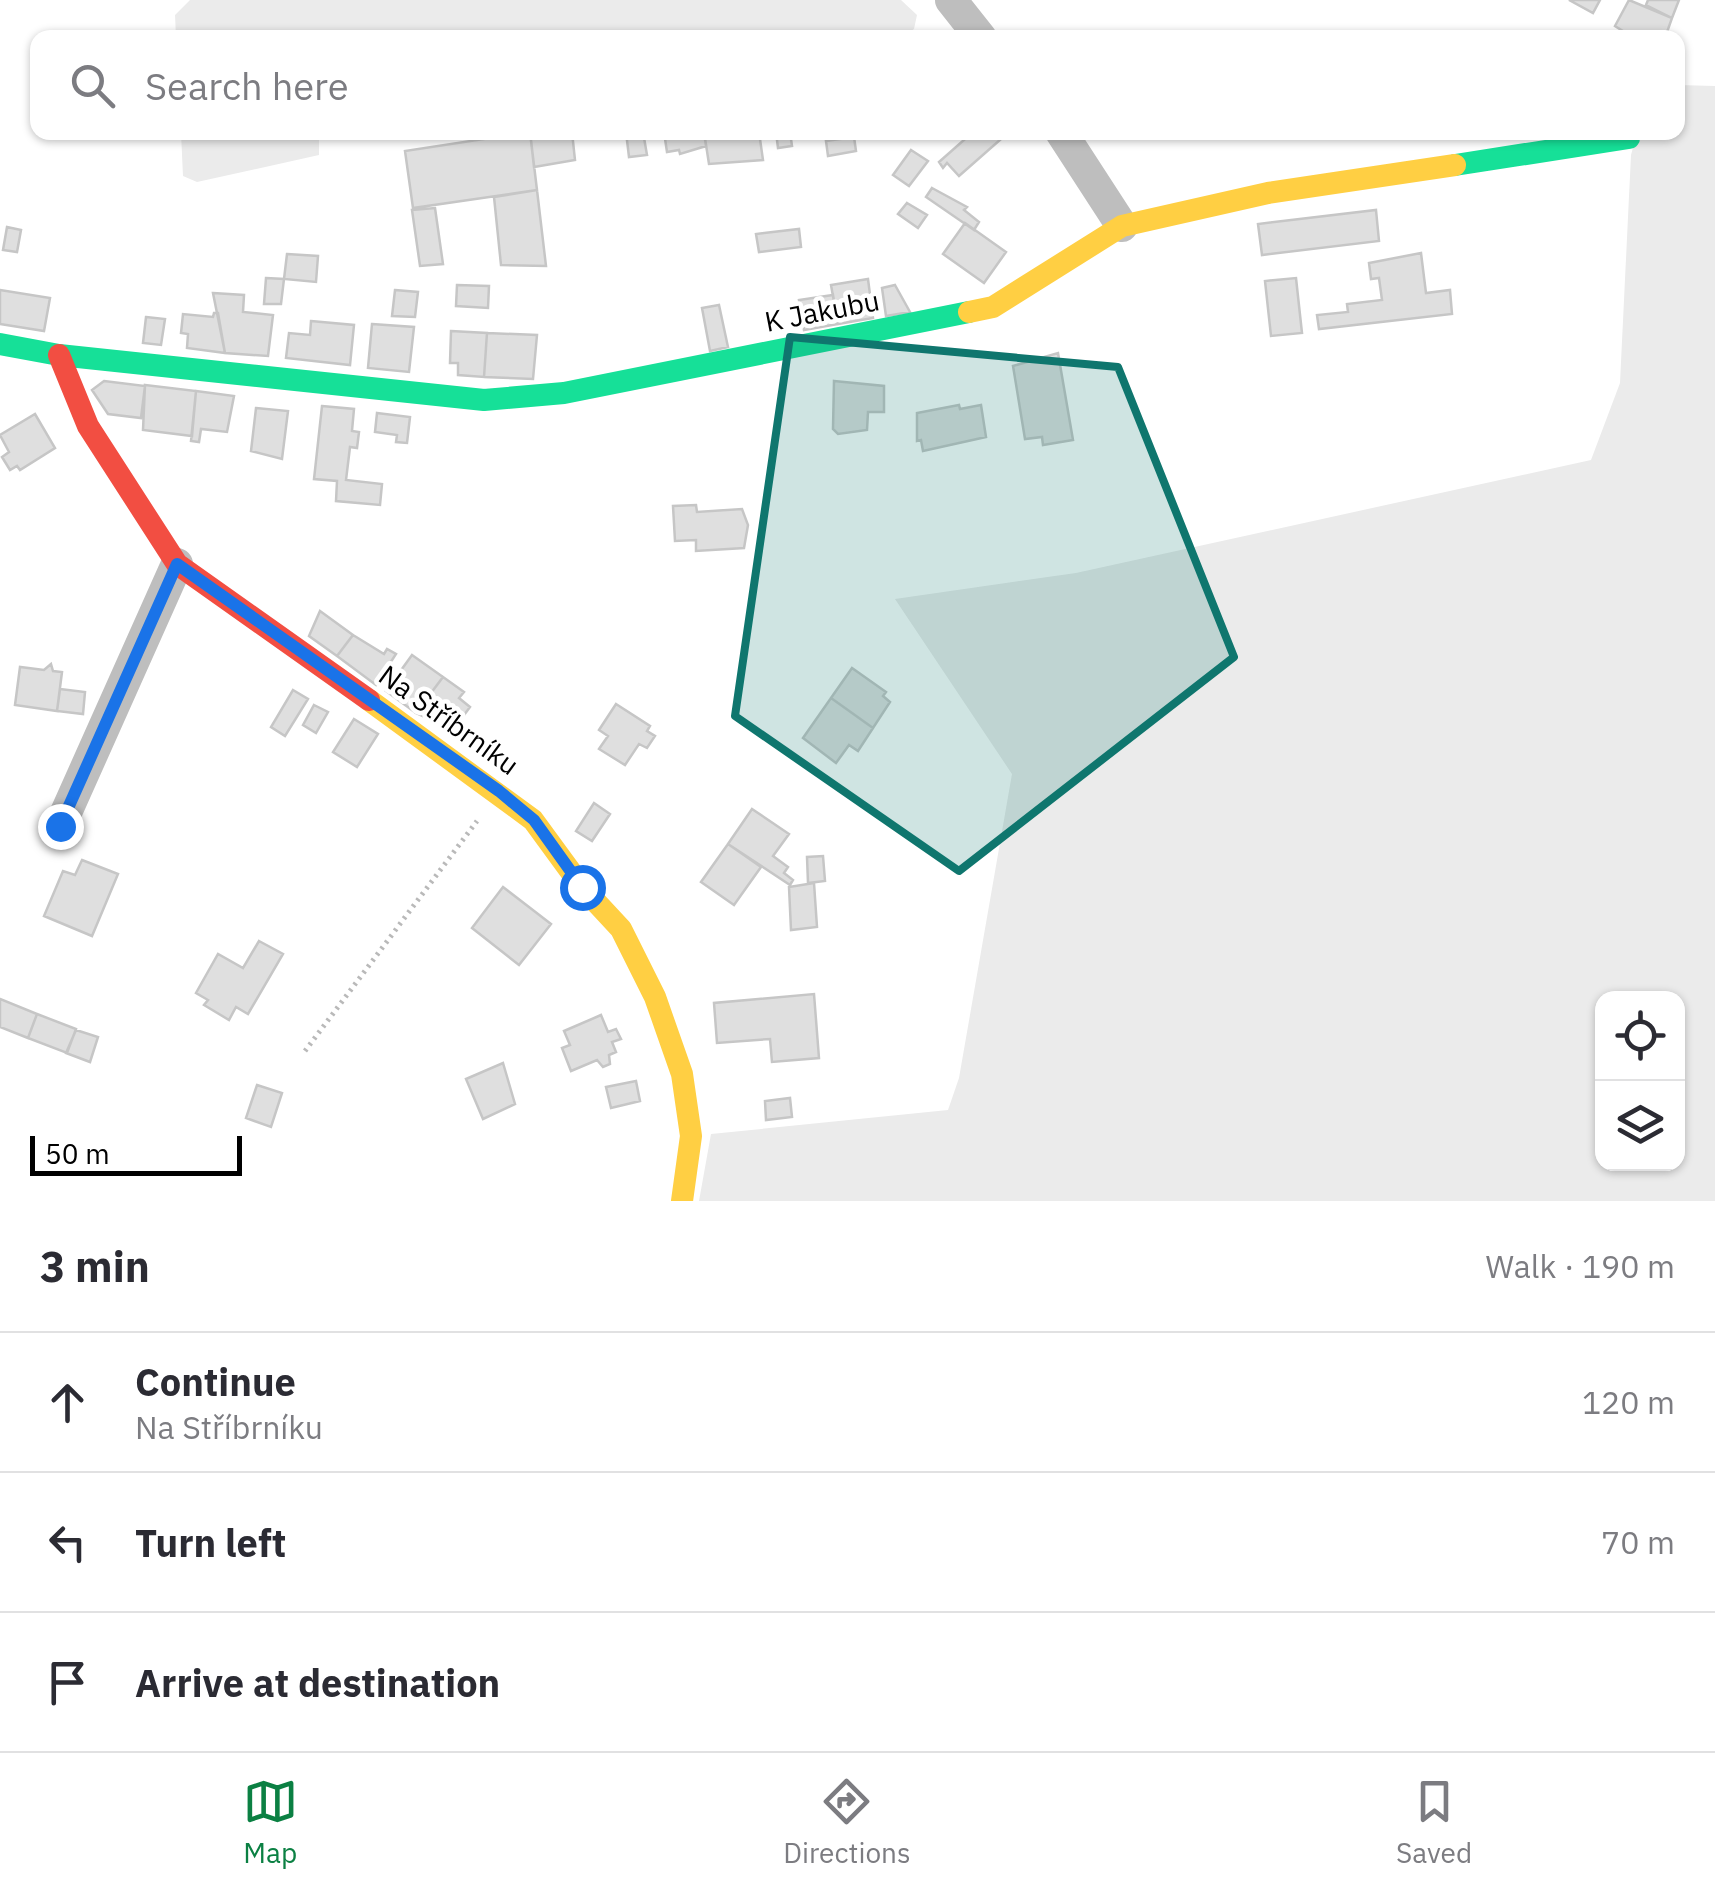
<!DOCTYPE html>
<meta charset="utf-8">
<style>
body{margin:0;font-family:"IBM Plex Sans",sans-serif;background:#f2f2f3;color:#2b2b33}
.controls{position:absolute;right:30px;bottom:30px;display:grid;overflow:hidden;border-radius:20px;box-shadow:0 2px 8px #0004}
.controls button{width:90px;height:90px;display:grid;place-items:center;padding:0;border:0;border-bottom:2px solid #e1e1e2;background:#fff;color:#2b2b33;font:50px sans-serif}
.scale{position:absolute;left:30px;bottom:25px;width:212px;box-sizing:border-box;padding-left:10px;border:5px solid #000;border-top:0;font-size:28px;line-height:35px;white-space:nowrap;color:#000;-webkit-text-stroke:8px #fff;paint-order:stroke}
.stop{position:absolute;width:30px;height:30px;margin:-22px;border:8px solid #1a73e8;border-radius:50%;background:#fff}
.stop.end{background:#1a73e8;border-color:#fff;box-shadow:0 2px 10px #0008}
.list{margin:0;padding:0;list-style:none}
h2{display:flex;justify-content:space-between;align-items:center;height:130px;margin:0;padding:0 40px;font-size:42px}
h2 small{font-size:32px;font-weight:400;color:#7c7c81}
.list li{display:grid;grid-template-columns:65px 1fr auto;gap:30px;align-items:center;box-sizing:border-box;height:140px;padding:0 40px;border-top:2px solid #e1e1e2}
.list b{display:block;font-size:38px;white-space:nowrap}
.list p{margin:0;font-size:32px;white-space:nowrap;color:#7c7c81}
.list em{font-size:32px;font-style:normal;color:#7c7c81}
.icon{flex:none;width:55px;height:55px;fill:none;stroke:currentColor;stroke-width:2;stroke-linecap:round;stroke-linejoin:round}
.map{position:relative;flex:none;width:1715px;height:1201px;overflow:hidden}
.search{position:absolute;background:#fff;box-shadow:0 2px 8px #0004;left:30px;right:30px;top:30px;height:110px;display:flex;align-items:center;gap:25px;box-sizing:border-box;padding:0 35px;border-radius:20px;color:#7c7c81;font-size:38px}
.sheet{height:550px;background:#fff}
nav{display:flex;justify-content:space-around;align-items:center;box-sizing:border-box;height:140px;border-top:2px solid #e1e1e2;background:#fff;font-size:28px;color:#7c7c81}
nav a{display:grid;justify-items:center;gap:5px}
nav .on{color:#0b8043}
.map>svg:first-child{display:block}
</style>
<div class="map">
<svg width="1715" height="1201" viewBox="0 0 1715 1201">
<rect width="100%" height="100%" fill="#fff"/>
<!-- green -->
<path fill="#ebebeb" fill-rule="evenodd" d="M190 0H901L917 15 914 29 900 38 176 37 175 15Z
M1678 85 1715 86V1201H699L711 1134 948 1110 959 1078 1012 774 895 599 1076 573 1591 460 1620 383 1631 155 1637 133 1678 132ZM1602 998H1678V1164H1602Z
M181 133V132L325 133 319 138V155L197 182 183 176Z"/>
<!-- building -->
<path fill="#dfdfdf" stroke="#c6c6c6" stroke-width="2.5" d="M1569 0H1600L1593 13Z
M1629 0 1672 18 1665 38H1634L1615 26Z
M1648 0H1679L1672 18 1646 5Z
M530 132H572L575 160 534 167Z
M530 132 537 190 413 208 405 151Z
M626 132H643L647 155 629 157Z
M664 132H704L706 146 680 154 679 150 667 152Z
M704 132H759L763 160 709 164Z
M776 132H790L792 146 778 148Z
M973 132H1009L959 176 947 163 943 168 939 162Z
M854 137 856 151 828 156 826 141Z
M911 150 928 161 909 186 893 175Z
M932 188 967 207 964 210 979 222 974 230 926 197Z
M537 190 546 266 501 265 494 197Z
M907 203 927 215 918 228 898 214Z
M435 208 443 264 420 266 412 210Z
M1376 210 1379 241 1262 255 1258 224Z
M965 223 1006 252 984 283 943 254Z
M7 227 21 230 17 252 3 250Z
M799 229 801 247 759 252 756 234Z
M1421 253 1426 293 1450 290 1452 314 1319 329 1317 315 1348 312 1347 304 1382 300 1379 278 1371 279 1369 263Z
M287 254 318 256 316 282 284 279Z
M266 278 284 279 281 304H264Z
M1296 278 1302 333 1271 336 1265 281Z
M868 279 873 318 838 324 831 285Z
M457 285 489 286 488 308 456 306Z
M895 285 910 312 886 316 882 288Z
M0 290 50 298 44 331 0 324Z
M395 290 418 292 415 317 392 316Z
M213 293 244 295 243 312 273 315 268 356 225 353Z
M833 295 838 324 804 330 799 300Z
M719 305 728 347 710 351 702 308Z
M214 313H218L225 353 187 348 188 334 181 333 183 314 213 317Z
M146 317 165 319 161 345 143 343Z
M311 321 354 325 350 365 286 358 289 333 310 335Z
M372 324 414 327 409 372 368 368Z
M451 331 487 333 484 377 458 375V363H450Z
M487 333 537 335 533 379 484 377Z
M1058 353 1073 440 1043 445 1042 437 1025 439 1013 366Z
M104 381 145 386 141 418 108 414 92 390Z
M834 381 884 386V412H868L867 430 838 434 833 429Z
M145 385 196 391 192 436 143 430Z
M196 391 234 396 227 432 201 429 199 442 191 441Z
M959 405 960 409 981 405 986 437 923 451 921 440 917 441V413Z
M322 406 354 409 352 431 359 432 357 448 350 447 346 480 382 484 380 505 336 501 337 481 314 479Z
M256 408 288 411 282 459 251 451Z
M377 413 410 417 407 443 396 442 397 435 375 432Z
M35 414 55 448 20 470 17 466 10 470 2 457 9 452 0 435Z
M696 505 697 512 742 509 748 525 744 548 696 551V540L675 541 673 506Z
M320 611 353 635 337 656 309 636Z
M353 635 384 654 387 649 396 654 376 685 337 656Z
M412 655 443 677 416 713 386 691Z
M51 664 53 671 62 672 57 711 15 705 20 667 44 670Z
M852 668 886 692 883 696 890 702 873 728 831 698Z
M443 677 464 692 459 698 470 707 453 730 416 713Z
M60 689 85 692 83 714 57 711Z
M293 690 308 699 285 736 271 727Z
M831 698 873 728 858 751 849 745 836 763 803 738Z
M616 704 650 726 647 731 655 736 647 748 639 744 625 765 599 749 608 736 599 730Z
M314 705 328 712 316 733 303 725Z
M354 719 378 734 357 767 333 752Z
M594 803 610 814 592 841 576 831Z
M752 809 789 834 773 856 788 867 784 873 793 880 790 885 728 844Z
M728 844 761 867 734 905 701 882Z
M823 856 825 881 808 883 807 857Z
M82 860 118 874 92 936 44 916 63 871 75 875Z
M814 883 817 927 791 930 789 887Z
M503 887 551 924 519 965 472 928Z
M259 941 283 954 248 1014 236 1007 229 1020 204 1005 208 1000 196 993 218 954 243 968Z
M814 994 819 1058 772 1062 770 1039 717 1043 714 1003Z
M0 999 37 1014 28 1038 0 1027Z
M37 1014 76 1029 67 1053 28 1038Z
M601 1015 608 1032 616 1029 621 1039 612 1042 616 1052 609 1055 610 1064 603 1067 597 1060 571 1071 562 1048 570 1045 564 1031Z
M76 1030 98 1037 90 1062 66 1053Z
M503 1063 515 1104 483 1119 466 1079Z
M636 1081 640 1101 611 1108 606 1087Z
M257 1085 282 1093 271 1127 246 1118Z
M790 1098 792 1117 766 1120 765 1101Z"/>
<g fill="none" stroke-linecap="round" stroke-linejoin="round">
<!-- path -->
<path stroke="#b9b9b9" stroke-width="5" stroke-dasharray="2.5 5" stroke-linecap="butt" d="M305 1051 477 821"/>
<!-- street -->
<path stroke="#bebebe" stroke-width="32" d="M951 0 981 38
M1061 132 1122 226
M60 826 177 564"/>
<!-- fast -->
<path stroke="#16e098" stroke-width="22" d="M1455 165 1629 138
M0 344 59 355 484 400 564 393 969 312"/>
<!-- slow -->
<path stroke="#ffcf43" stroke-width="22" d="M969 312 993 307 1122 226 1268 193 1455 165
M369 700 533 820 582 887 621 929 655 997 682 1074 691 1136 682 1201"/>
<!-- jam -->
<path stroke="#f24e42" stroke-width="22" d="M59 355 88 426 177 564 369 700"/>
</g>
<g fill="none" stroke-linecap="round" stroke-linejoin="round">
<!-- route -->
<path stroke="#1a73e8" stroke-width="12" d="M60 826 177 564 499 791 534 820 582 887"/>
</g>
<!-- marked area -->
<path fill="#0f766e" fill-opacity="0.2" stroke="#0f766e" stroke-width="8" stroke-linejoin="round" d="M790 337 1118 367 1234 657 959 871 735 716Z"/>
<g text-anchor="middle" stroke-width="9" stroke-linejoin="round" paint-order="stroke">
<!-- street labels -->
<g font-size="28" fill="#000" stroke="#fff">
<text transform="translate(822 311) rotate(-11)" y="10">K Jakubu</text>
<text transform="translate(449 720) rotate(36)" y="10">Na Stříbrníku</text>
</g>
</g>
</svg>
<div class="controls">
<button><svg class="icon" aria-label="locate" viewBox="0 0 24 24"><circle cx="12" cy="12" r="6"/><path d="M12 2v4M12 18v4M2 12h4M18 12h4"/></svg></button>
<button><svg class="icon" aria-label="layers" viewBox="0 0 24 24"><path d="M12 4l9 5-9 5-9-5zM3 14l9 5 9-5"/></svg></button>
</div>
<div class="scale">50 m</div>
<div class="stop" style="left:582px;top:887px"></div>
<div class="stop end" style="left:60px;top:826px"></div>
<div class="search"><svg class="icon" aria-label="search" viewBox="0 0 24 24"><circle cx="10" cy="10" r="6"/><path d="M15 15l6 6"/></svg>Search here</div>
</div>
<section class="sheet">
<h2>3 min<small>Walk · 190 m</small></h2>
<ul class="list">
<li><svg class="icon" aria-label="ahead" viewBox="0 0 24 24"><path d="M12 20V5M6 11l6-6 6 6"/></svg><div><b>Continue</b><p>Na Stříbrníku</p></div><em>120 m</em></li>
<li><svg class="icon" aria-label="left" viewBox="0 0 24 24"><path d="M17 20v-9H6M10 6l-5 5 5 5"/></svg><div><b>Turn left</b></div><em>70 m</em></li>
<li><svg class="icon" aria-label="arrive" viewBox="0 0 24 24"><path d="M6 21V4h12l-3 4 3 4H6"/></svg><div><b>Arrive at destination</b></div></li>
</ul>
</section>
<nav>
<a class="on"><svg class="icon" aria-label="map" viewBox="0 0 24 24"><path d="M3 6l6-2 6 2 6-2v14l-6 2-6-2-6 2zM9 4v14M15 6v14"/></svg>Map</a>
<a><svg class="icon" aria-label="directions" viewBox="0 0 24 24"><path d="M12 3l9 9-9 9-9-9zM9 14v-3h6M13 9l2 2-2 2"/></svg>Directions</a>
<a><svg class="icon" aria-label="saved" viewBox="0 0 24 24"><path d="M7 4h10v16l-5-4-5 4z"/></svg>Saved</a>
</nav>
